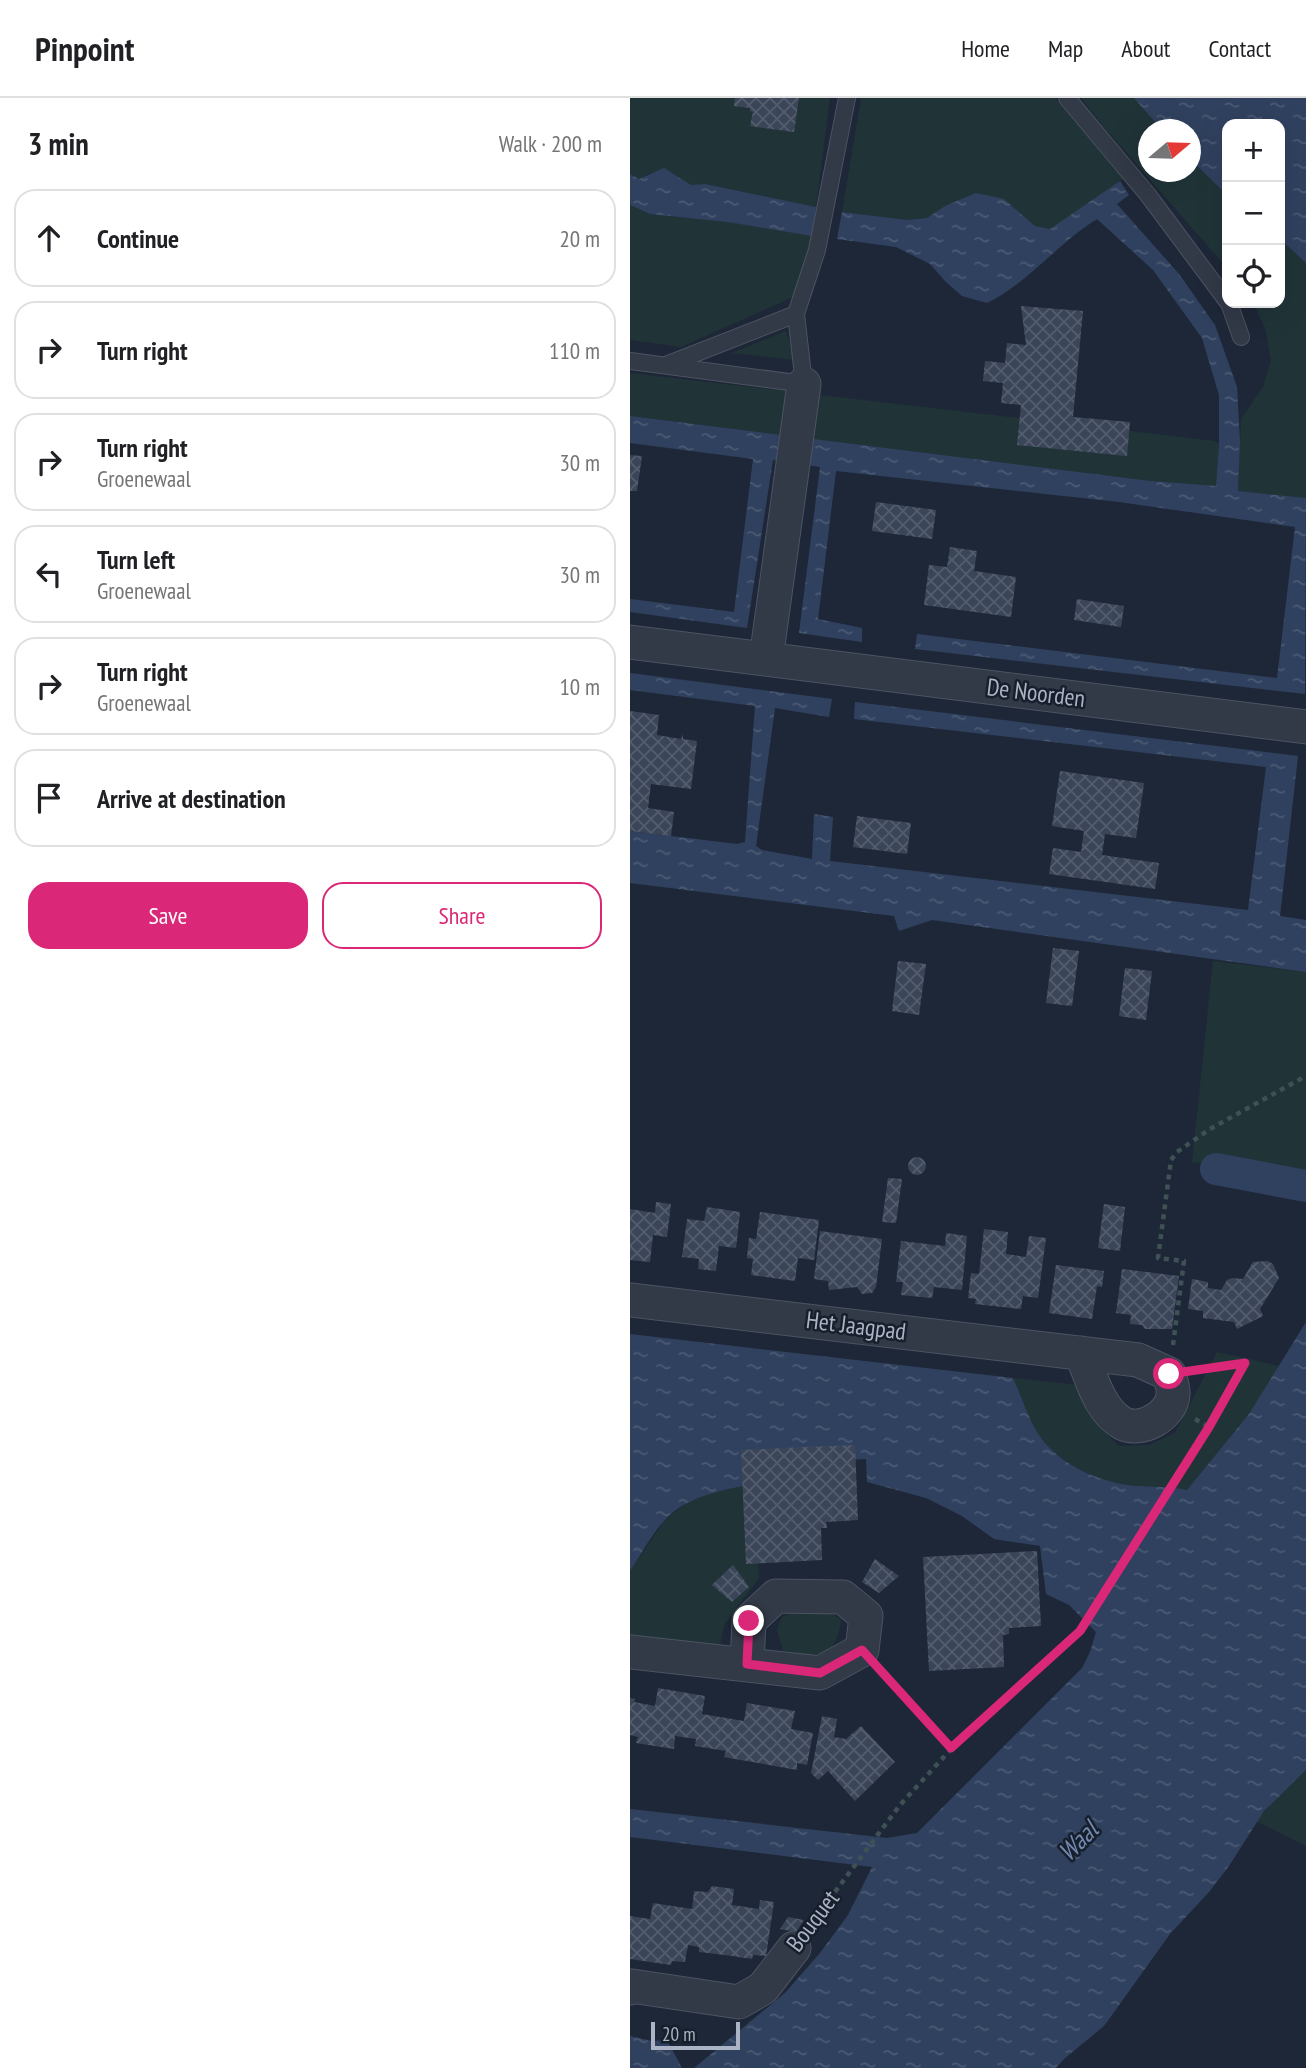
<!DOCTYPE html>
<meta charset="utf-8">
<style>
body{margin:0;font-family:"PT Sans Narrow",sans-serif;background:#f6f6f6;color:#202124}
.controls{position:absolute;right:21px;top:21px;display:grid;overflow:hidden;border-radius:14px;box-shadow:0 7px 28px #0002}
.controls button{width:63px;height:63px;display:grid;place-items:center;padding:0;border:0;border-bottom:2px solid #e0e0e0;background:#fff;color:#202124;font:35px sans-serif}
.compass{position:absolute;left:508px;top:21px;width:63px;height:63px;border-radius:50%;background:#fff;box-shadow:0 7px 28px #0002;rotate:71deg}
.scale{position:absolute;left:21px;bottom:18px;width:89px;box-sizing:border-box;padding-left:7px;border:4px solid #abb4c5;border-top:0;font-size:19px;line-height:24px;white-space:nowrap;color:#abb4c5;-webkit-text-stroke:5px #171f2c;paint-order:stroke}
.stop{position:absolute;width:21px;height:21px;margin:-16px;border:5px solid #db2777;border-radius:50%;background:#fff}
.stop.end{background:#db2777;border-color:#fff;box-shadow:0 2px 7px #0008}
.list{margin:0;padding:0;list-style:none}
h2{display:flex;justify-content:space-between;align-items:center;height:91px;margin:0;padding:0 28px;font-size:30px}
h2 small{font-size:23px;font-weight:400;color:#757577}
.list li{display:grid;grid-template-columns:46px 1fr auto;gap:21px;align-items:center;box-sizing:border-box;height:98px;margin:0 14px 14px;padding:0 14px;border:2px solid #e0e0e0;border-radius:21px}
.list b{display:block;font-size:26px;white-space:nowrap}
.list p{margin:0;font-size:23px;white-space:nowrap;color:#757577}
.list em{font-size:23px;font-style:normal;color:#757577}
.actions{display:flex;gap:14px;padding:21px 28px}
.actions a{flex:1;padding:16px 0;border:2px solid #db2777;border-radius:21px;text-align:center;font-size:24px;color:#db2777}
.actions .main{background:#db2777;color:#fff}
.icon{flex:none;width:38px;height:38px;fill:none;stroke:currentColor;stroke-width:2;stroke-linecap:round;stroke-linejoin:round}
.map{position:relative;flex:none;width:676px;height:1970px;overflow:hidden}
header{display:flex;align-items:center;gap:42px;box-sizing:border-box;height:98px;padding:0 35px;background:#fff;border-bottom:2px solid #e0e0e0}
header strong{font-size:33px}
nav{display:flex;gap:38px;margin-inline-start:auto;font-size:24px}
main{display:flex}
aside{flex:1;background:#fff}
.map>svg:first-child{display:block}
</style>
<header>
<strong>Pinpoint</strong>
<nav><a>Home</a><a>Map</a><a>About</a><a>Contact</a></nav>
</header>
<main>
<aside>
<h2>3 min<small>Walk · 200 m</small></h2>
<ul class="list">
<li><svg class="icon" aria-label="ahead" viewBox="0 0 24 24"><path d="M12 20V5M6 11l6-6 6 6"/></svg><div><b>Continue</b></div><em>20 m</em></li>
<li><svg class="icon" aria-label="right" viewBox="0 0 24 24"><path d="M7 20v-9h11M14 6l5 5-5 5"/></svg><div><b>Turn right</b></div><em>110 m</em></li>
<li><svg class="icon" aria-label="right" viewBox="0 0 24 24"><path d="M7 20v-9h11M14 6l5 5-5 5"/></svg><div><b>Turn right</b><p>Groenewaal</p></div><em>30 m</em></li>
<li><svg class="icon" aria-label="left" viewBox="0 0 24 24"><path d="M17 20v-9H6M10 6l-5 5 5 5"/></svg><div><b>Turn left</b><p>Groenewaal</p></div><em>30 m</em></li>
<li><svg class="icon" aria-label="right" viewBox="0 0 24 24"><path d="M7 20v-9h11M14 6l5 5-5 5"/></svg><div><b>Turn right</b><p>Groenewaal</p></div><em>10 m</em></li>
<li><svg class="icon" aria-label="arrive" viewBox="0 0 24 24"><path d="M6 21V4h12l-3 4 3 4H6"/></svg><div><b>Arrive at destination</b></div></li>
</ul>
<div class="actions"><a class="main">Save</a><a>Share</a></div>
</aside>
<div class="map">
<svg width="676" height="1970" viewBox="0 0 676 1970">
<defs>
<pattern id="water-ripples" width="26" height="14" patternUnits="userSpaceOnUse" patternTransform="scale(1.75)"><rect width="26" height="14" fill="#30415f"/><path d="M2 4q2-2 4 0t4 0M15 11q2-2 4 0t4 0" fill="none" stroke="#4b5a74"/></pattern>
<pattern id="building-cross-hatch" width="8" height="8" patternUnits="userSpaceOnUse" patternTransform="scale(1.75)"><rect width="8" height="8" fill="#3a4558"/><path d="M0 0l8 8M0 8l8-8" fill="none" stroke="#545d6e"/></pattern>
</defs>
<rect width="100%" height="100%" fill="#1e2737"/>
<!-- green -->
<path fill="#203438" d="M0 0H200L186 109 75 86 61 87 23 74 9 81 0 76Z
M231 0H425L493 81 421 131 405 128 374 101 315 108 297 120 277 122 212 114Z
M451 0H504L531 31 519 32V74H561V62L597 97V170L473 28Z
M0 107 20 116 97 124 182 138 163 199 51 249 0 242Z
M650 141 676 165V400L608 393 611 321 633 289 641 262 635 230 623 205H650Z
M156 233 165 262 102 255Z
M0 275 585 343 589 346 586 389 521 383 0 318Z
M583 863 676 874V1076L562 1064Z
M587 1254 650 1268 619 1316 557 1392C535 1387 519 1389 498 1387 463 1382 427 1364 407 1334 397 1317 391 1297 383 1280L449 1287C458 1316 467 1328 489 1348L519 1347 545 1335Z
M124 1386 129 1480 94 1527 90 1547 0 1537V1473L34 1423 59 1403 91 1392Z
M167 1513 201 1515 211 1521C207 1562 187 1559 153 1553L147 1531 152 1519Z
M676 1672V1748L626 1723 647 1699Z"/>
<!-- water -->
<path fill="url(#water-ripples)" d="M504 0H676V165L650 141V26H597V97L561 62V32L531 31Z
M34 70 61 87 75 86 186 109 182 138 97 124 20 116 0 107V76L9 81Z
M490 83 499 97 487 106 549 176 585 227 607 289 610 344 608 393 676 400 675 596 285 551 287 536 647 580 665 429 489 404 206 373 188 521 232 530V544L169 535 190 369 143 362 117 530 0 514V501L104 514 123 361 0 345V318L521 383 586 388 589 346V297L572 240 523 172 467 121C428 145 398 185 357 205L332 198 315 183 300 166 266 149 207 141 212 114 277 122 297 120 315 108 346 95 374 101 405 128 420 131Z
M0 575 202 601 199 619 145 610 126 748 132 752 182 761 184 716 203 719 200 763 618 812 636 669 224 621 225 604 668 658 650 818 676 822V874L302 822 269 833 264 818 0 785V733L107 746 115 744 125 608 0 592Z
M598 1068 676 1076V1098L599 1088Z
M676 1224V1672L634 1713 599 1768 579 1794 540 1836 474 1928 434 1961 426 1970H64L155 1895 190 1855 218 1817 242 1769 0 1739V1711L257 1740 287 1735 452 1570 460 1554 466 1534 439 1507 416 1496 410 1448 364 1441 332 1418 296 1400 237 1384 236 1361 123 1366 124 1386C92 1392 56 1398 34 1423 21 1437 11 1457 0 1473V1236L383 1280C391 1297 397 1317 407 1334 426 1364 463 1382 498 1387 519 1390 534 1387 557 1392L619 1316Z
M0 1938 22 1943 37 1942 52 1970H0Z"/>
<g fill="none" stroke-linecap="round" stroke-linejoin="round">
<!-- canal -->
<path stroke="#30415f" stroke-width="32" d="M586 1071 676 1088"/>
</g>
<!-- building -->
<path fill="url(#building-cross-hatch)" d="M105 0H169L164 34 120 28 123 14 120 13V10L104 8Z
M391 208 453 213 443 319 500 324 497 358 387 347 391 307 371 305 373 285 353 283 355 263 375 265 377 245 396 247Z
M0 357 12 358 7 393H0Z
M246 404 306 412 302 441 242 433Z
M320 449 347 453 344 473 386 479 381 519 294 507 299 467 317 469Z
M447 501 494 508 491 529 444 522Z
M0 613 29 617 27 637 51 641 53 636V641L67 643 61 691 21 686 18 710 44 714 41 738 0 733Z
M430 673 514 685 506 740 475 736 472 757 529 765 525 791 419 776 423 750 451 754 454 733 422 728Z
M227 718 281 725 277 756 223 749Z
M423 850 449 853 442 908 416 905Z
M268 863 296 866 289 917 262 913Z
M495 870 522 873 516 922 489 918Z
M278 1068a9 9 0 1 1 18 0a9 9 0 1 1-18 0Z
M258 1080 272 1081 266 1125 252 1124Z
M26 1104 41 1106 37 1139 23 1137 20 1164 0 1162V1111L25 1115Z
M474 1106 495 1109 490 1153 468 1150Z
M77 1109 110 1114 106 1150 89 1148 86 1173 68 1171 69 1161 52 1159 57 1121 74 1123Z
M130 1114 189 1122 184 1162 168 1160 165 1183 121 1177 123 1161 117 1160 119 1140 126 1141Z
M354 1131 378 1134 376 1156 396 1159 399 1138 416 1140 408 1200 393 1198 391 1211 345 1206 346 1201 338 1200 341 1175 349 1176Z
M190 1133 252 1141 246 1189 242 1195 232 1196 227 1189 199 1192 198 1183 184 1181Z
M316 1135 337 1138 332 1192 304 1189 302 1200 271 1197 273 1184H266L271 1143 315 1148Z
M638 1163 643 1166 649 1180 630 1211 633 1218 607 1231 604 1224 573 1220V1213L558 1211 562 1181 578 1184V1190L591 1192 597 1182 602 1180 613 1181 623 1164Z
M426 1167 474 1173 472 1189 467 1188 462 1221 419 1215Z
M492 1171 549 1178 542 1231H515L512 1227 500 1226 501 1217 486 1215Z
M225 1347 228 1422 196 1424 197 1430H191L192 1462 116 1466 111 1352Z
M407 1453 411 1528 379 1530V1536L373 1537 374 1569 299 1573 293 1459Z
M245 1461 269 1478 249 1495 232 1484Z
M103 1467 119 1489 102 1504 82 1487Z
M28 1590 75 1598 72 1616 114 1623 117 1605 165 1613 161 1631 183 1635 177 1667 167 1665V1672L94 1659 96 1653 65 1648 66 1641 45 1638 44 1651 6 1645 8 1639 0 1637V1600L5 1601 4 1604 25 1608Z
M192 1618 207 1621 204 1639 216 1641 231 1628 265 1664 225 1703 198 1673 188 1682 181 1675Z
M82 1788 104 1791 102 1807 129 1811 130 1802 144 1804 136 1858 123 1857 122 1861 95 1857 69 1854V1849L58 1847 55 1864 42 1863 41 1867 0 1861V1818L20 1821 23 1805 62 1811 64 1793 78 1794Z
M158 1819 174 1822 166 1834 150 1831Z"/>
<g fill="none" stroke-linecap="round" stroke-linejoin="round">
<!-- lane casing -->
<g stroke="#4c5463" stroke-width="18">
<path id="lane" d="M437 0 518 97 597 203
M599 205 611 239
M0 263 174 286 166 216
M36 267 166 216 187 152 217 0"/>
</g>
<!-- street casing -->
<g stroke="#4c5463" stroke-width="35">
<path id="street" d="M0 544 676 629
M136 561 174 286
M0 1202 508 1262 539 1276C541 1283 544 1291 543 1297 541 1318 511 1335 492 1325 469 1312 461 1278 451 1255
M0 1554 190 1575 232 1552 236 1518 213 1499 146 1498 119 1523 117 1566
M0 1890 2 1888 109 1904 133 1890 164 1850"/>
</g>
<!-- path -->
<path stroke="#3e5155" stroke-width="4.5" stroke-dasharray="5 5" stroke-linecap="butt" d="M543 1247 554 1163 528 1160 541 1062 547 1054 580 1031 676 978
M571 1272 614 1266
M565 1321 579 1329
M251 1573 322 1650
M181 1826 270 1707 322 1650 450 1533 579 1329 615 1265"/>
<!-- lane -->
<use href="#lane" stroke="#323947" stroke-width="16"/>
<!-- street -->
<use href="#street" stroke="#323947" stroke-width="33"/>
</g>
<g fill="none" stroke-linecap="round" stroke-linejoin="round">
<!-- route -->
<path stroke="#db2777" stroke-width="9" d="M119 1523 117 1566 190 1575 232 1552 321 1650 450 1533 579 1329 615 1265 539 1276"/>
</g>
<g text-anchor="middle" stroke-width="5" stroke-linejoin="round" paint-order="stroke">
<!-- street labels -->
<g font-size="24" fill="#abb4c5" stroke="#171f2c">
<text transform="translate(406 595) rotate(7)" y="8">De Noorden</text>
<text transform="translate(226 1228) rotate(7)" y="8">Het Jaagpad</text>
<text transform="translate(183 1823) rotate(-53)" y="8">Bouquet</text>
</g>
<!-- water labels -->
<g font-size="26" font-style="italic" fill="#7288af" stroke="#171f2c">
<text transform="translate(448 1743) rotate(-45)" y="9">Waal</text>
</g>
</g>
</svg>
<div class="controls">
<button>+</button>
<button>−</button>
<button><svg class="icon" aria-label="locate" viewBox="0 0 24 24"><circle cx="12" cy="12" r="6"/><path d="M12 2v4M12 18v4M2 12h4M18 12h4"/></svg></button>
</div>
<svg class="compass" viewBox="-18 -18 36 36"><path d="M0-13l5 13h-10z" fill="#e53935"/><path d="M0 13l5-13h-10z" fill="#757577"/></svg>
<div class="scale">20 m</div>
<div class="stop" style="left:539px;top:1276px"></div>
<div class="stop end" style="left:119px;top:1523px"></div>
</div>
</main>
